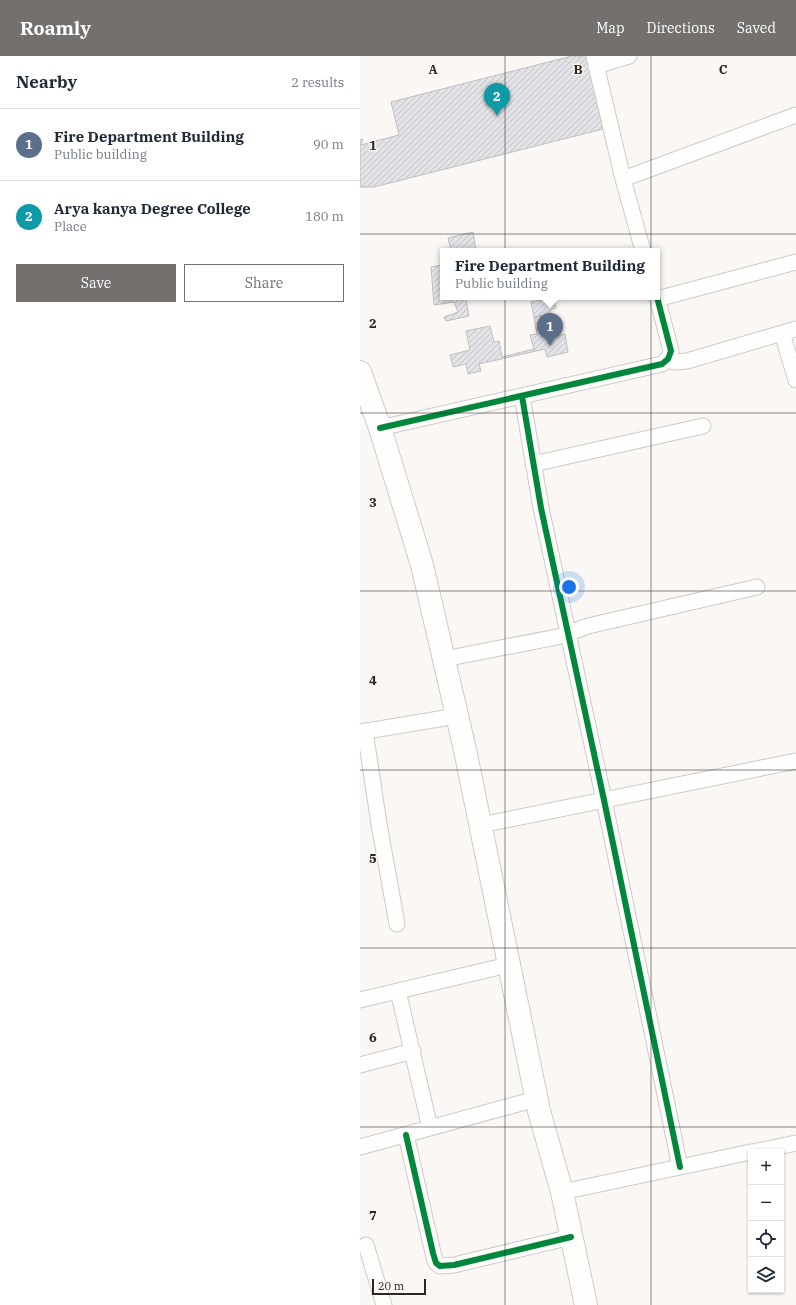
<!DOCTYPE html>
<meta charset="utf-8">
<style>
body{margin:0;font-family:"IBM Plex Serif",serif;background:#f2f2f3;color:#1f2937}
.controls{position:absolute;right:12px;bottom:12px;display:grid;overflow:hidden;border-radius:0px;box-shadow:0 1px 3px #0004}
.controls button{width:36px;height:36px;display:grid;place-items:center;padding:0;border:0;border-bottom:1px solid #e0e1e3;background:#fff;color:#1f2937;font:20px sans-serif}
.scale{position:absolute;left:12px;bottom:10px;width:54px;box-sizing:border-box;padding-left:4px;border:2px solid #2a2725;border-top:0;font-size:11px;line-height:14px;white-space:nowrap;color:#2a2725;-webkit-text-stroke:3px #fdf6f1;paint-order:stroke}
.you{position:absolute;left:209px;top:531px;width:14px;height:14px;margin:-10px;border:3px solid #fff;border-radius:50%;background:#1a73e8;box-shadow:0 0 0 6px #1a73e833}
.badge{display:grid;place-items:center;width:26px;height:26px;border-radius:50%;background:#73706d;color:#fff;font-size:13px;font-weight:700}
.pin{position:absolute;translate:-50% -33px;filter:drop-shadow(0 1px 2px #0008)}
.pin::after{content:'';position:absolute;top:21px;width:14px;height:12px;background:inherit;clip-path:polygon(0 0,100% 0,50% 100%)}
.popup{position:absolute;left:80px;top:192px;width:220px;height:52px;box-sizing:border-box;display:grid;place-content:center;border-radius:0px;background:#fff;filter:drop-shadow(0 1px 3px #0005);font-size:13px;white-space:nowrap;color:#747a83}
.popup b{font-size:15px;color:#1f2937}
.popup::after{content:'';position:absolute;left:50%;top:100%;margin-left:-8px;border:8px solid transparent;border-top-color:#fff}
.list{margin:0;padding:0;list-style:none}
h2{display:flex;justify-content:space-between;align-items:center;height:52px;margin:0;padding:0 16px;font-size:17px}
h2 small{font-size:13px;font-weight:400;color:#747a83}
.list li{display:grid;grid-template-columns:26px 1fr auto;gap:12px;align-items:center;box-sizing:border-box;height:72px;padding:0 16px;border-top:1px solid #e0e1e3}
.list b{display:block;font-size:15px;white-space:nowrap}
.list p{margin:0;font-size:13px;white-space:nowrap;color:#747a83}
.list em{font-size:13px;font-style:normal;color:#747a83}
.actions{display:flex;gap:8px;padding:12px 16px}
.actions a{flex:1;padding:9px 0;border:1px solid #73706d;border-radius:0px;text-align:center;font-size:14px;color:#73706d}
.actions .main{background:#73706d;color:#fff}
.icon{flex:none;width:22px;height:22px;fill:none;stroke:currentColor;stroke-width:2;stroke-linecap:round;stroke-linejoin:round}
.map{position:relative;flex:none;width:436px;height:1249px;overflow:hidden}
header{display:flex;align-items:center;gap:24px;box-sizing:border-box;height:56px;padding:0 20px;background:#73706d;color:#fff}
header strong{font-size:19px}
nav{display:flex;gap:22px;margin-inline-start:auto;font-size:14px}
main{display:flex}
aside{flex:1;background:#fff}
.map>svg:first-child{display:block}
</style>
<header>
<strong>Roamly</strong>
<nav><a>Map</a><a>Directions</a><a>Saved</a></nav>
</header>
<main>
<aside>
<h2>Nearby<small>2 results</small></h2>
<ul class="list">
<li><span class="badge" style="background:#5c6f8a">1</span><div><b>Fire Department Building</b><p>Public building</p></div><em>90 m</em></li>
<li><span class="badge" style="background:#0f9aa8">2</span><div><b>Arya kanya Degree College</b><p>Place</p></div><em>180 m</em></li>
</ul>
<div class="actions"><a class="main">Save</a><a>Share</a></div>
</aside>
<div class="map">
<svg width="436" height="1249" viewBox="0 0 436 1249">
<defs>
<pattern id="building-hatch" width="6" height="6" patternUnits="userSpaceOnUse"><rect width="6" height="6" fill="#e3e2e7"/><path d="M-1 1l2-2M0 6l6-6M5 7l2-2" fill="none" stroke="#c3c2c6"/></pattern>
</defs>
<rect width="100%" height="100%" fill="#faf7f4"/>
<!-- building -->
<path fill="url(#building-hatch)" stroke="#c0bebf" d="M212 0H239L247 31 234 34 243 73 14 131H0V84L3 83 1 89 39 79 31 46Z
M113 176 116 195H91L88 182Z
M83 209V241H115L106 243 109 260 86 265 84 261 98 256 94 246 74 249 71 211Z
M176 241H194L177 245Z
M194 241 196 252 190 254 191 258 174 261 171 246Z
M191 258 194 269 190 270 193 281 205 278 208 296 187 301 185 293 119 308 121 315 108 318 106 308 93 311 90 299 110 294 106 275 130 270 134 286 139 285 142 301 174 293 170 279 177 278 174 261Z"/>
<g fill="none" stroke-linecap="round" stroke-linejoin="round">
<!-- street casing -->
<g stroke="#cdcbc9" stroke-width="17">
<path id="street" d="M234 0 263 123 283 195
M236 10 269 0
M263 123 436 59
M297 243 436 206
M422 277 436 324
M306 304 315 306 327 305 436 273
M162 340 181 452 244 744 320 1111
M20 372 302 308 308 303 311 295 297 241
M173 408 343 370
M84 603 202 580 228 570 397 531
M5 675 19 768 37 868
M0 676 97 660
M121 769 436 705
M38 935 70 1072
M0 944 148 909
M0 1009 53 995
M46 1079 73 1197 76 1207 80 1210 94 1209 211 1181
M0 1091 176 1043
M393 1096 436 1087
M202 1136 391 1096
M6 1189 24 1249"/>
</g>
<!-- secondary casing -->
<g stroke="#cdcbc9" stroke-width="24">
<path id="secondary" d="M0 316 20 372 62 509 105 694 179 1055 202 1136 226 1249"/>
</g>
<!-- street -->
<use href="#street" stroke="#fefefd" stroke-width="15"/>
<!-- secondary -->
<use href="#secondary" stroke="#fefefd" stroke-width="22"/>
<!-- cycleway casing -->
<g stroke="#fdf6f1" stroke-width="8">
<path id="cycleway" d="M162 340 181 452 244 744 320 1111
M20 372 302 308 308 303 311 295 297 241
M46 1079 73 1197 76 1207 80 1210 94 1209 211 1181"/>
</g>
<!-- cycleway -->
<use href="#cycleway" stroke="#00873e" stroke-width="6"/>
</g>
<!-- grid -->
<path fill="none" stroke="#2a2725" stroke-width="1" stroke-opacity="0.55" d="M145 0V1249M291 0V1249M0 178H436M0 357H436M0 535H436M0 714H436M0 892H436M0 1071H436"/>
<g font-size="13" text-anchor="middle" font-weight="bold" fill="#2a2725" stroke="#fdf6f1" stroke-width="3" stroke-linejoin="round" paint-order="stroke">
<text x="73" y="18">A</text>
<text x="218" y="18">B</text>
<text x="363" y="18">C</text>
<text x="13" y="94">1</text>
<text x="13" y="272">2</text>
<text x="13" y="451">3</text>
<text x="13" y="629">4</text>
<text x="13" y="807">5</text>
<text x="13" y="986">6</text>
<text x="13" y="1164">7</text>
</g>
</svg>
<div class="controls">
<button>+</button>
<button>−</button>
<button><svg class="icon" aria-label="locate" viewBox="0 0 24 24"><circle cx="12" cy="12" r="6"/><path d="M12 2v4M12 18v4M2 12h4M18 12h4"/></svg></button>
<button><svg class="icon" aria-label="layers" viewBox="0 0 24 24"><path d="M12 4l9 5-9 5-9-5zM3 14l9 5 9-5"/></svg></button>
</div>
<div class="scale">20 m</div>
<div class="you"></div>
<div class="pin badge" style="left:190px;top:290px;background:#5c6f8a">1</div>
<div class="popup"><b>Fire Department Building</b>Public building</div>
<div class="pin badge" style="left:137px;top:60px;background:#0f9aa8">2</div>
</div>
</main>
